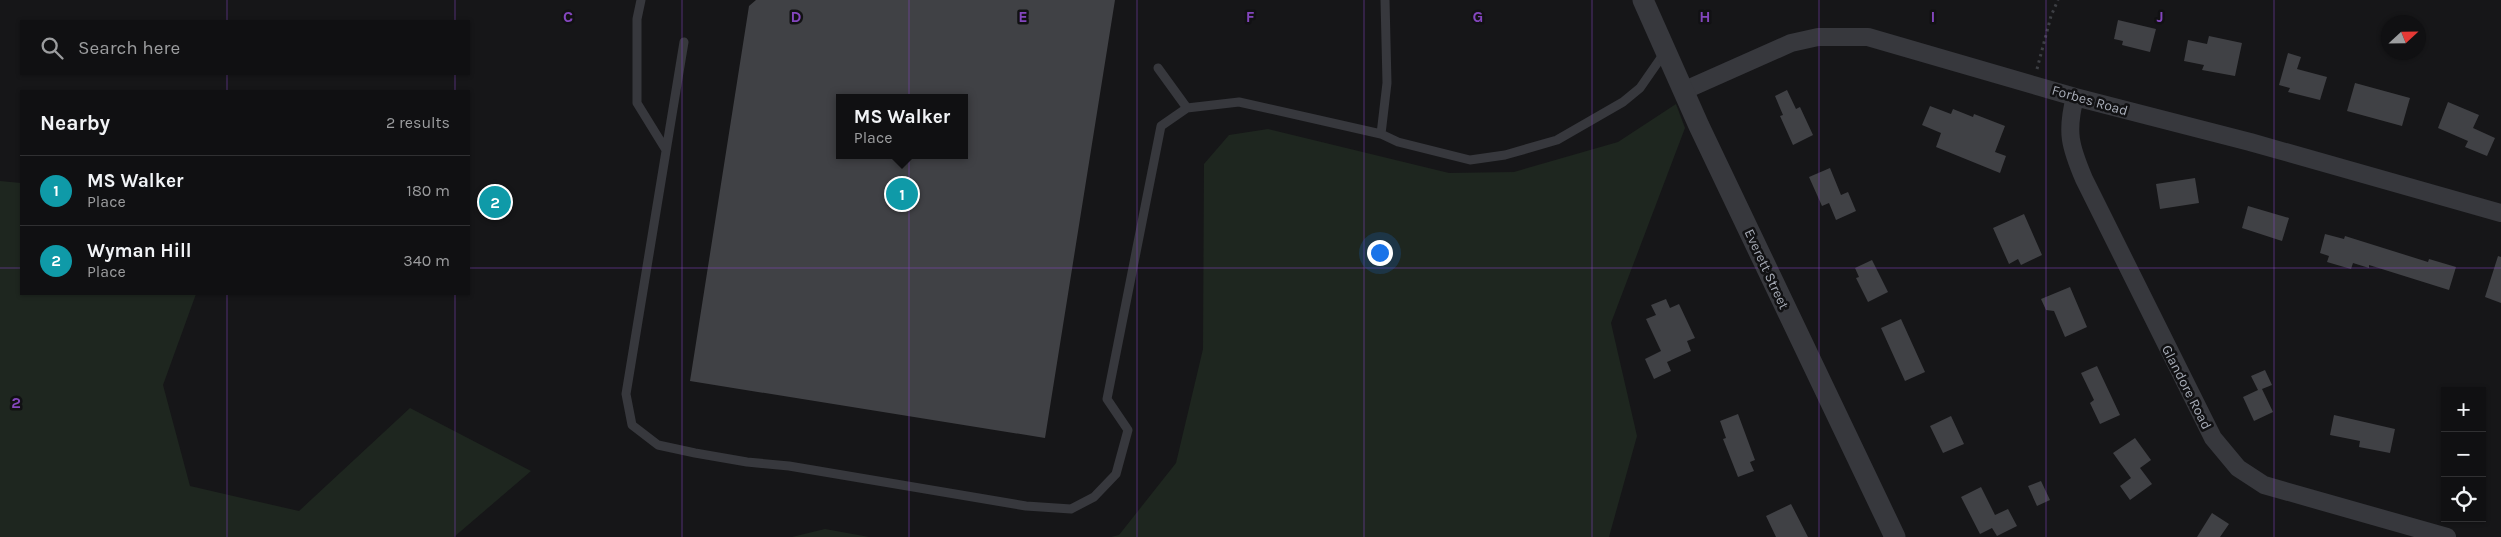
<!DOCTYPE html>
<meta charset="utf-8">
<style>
body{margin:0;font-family:Karla,sans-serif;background:#1e1e20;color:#f1f3f6}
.controls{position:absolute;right:15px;bottom:15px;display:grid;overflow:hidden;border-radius:0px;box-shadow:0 1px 4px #0004}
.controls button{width:45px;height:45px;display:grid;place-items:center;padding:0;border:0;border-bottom:1px solid #303032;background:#101012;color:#f1f3f6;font:25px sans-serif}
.compass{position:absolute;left:2381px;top:15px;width:45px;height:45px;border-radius:50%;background:#101012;box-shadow:0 1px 4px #0004;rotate:68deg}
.you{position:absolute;left:1379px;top:252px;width:18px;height:18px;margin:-12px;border:4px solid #fff;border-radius:50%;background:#1a73e8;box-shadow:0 0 0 8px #1a73e833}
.badge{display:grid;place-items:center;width:32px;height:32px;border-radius:50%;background:#f2b134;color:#fff;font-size:16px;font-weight:700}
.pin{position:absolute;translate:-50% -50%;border:2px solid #fff;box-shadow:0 1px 5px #0006}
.popup{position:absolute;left:836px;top:94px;width:132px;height:65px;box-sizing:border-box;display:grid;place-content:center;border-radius:0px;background:#101012;filter:drop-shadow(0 1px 4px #0005);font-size:16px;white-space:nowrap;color:#9c9d9f}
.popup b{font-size:19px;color:#f1f3f6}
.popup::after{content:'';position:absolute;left:50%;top:100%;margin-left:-10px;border:10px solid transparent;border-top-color:#101012}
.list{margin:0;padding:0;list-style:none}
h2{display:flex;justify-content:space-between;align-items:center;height:65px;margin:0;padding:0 20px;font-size:21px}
h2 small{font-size:16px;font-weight:400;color:#9c9d9f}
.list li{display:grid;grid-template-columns:32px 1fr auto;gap:15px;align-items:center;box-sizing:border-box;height:70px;padding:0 20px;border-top:1px solid #303032}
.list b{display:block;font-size:19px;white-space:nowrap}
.list p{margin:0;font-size:16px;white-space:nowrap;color:#9c9d9f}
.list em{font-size:16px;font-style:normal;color:#9c9d9f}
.icon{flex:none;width:28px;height:28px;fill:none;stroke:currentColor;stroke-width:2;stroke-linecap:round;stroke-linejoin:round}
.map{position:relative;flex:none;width:2501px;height:537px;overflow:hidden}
.search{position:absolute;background:#101012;box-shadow:0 1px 4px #0004;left:20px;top:20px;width:450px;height:55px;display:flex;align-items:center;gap:12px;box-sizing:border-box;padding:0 18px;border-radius:0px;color:#9c9d9f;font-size:19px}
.panel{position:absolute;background:#101012;box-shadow:0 1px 4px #0004;left:20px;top:90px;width:450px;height:205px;border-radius:0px}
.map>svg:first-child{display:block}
</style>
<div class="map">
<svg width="2501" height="537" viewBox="0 0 2501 537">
<rect width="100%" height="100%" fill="#161618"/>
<!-- green -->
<path fill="#1e261f" d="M1676 104 1685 128 1611 323 1637 436 1609 537H1111L1119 535 1176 463 1203 349 1204 164 1229 135 1268 129 1449 173 1514 172 1618 142Z
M0 181 21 183V294H196L163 385 190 486 299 511 410 408 531 471 454 537H0Z
M825 529 869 537H792Z"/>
<!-- building -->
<path fill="#404145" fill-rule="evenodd" d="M756 0H1115L1045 438 690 381 749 6ZM840 98H964V155H840Z
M2118 20 2156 29 2150 52 2122 45 2123 41 2114 39Z
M2209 36 2242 43 2235 76 2202 70 2204 65 2184 61 2188 40 2207 44Z
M2288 53 2301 57 2297 69 2327 77 2320 100 2288 92 2290 88 2279 85Z
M2355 83 2410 98 2402 126 2347 111Z
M1787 90 1796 109 1800 107 1813 135 1793 145 1780 116 1783 115 1775 96Z
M2448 102 2479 115 2473 128 2495 138 2487 156 2465 147 2468 141 2438 128Z
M1930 106 1951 114 1953 109 1973 117 1974 114 2005 126 1995 152 2006 156 2000 173 1936 147 1941 133 1922 125Z
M1830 168 1841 195 1848 192 1856 211 1836 220 1829 203 1822 206 1809 177Z
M2195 178 2199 203 2160 209 2156 184Z
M2248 206 2289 218 2282 241 2242 228Z
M2024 214 2042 255 2021 265 2018 259 2009 264 1993 228Z
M2325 234 2344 239 2345 236 2428 262 2429 259 2456 267 2449 290 2369 265V268L2353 263 2351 269 2327 262 2329 256 2320 253Z
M2498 256 2501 257V303L2485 297Z
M1872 260 1888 292 1868 302 1856 278 1859 277 1855 268Z
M2070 287 2087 327 2065 337 2054 311 2046 310 2041 299Z
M1666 299 1670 308 1679 304 1695 338 1687 341 1691 351 1667 362 1671 371 1654 379 1645 359 1661 351 1646 319 1656 315 1651 305Z
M1901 319 1925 372 1905 381 1881 328Z
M2097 366 2120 415 2100 424 2090 403 2094 400 2081 373Z
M2265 370 2272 385 2262 389 2273 412 2254 421 2243 397 2258 390 2251 376Z
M1738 414 1755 460 1750 462 1754 471 1738 477 1723 439 1726 438 1720 421Z
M2334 415 2395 429 2390 453 2359 447 2360 441 2330 435Z
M1951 416 1964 444 1943 453 1930 426Z
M2135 438 2151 460 2140 468 2152 484 2130 500 2120 486 2131 478 2113 453Z
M2041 481 2050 500 2037 506 2028 486Z
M1981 487 1995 515 2008 509 2017 526 1997 536 1992 528 1980 534 1961 497Z
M1791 504 1808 537H1776L1766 516Z
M2212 513 2229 524 2220 537H2197Z"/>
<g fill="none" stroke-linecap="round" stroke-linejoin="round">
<!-- path -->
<path stroke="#3d3f44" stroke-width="3" stroke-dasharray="2.5 4" stroke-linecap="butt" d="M2037 69 2051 16 2058 0"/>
<!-- service -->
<path stroke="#37383d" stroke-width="9" d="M641 0 637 19V103L666 150
M684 42 626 394 632 425 658 445 695 453 747 462 789 466 1026 506 1071 509 1094 497 1116 474 1128 430 1107 399 1161 126 1187 108
M1158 68 1187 108 1239 102 1381 134 1398 142 1470 160 1505 155 1557 140 1623 102 1640 88 1665 52
M1381 134 1387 83 1385 0"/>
<!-- minor -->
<path stroke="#37383d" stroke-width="18" d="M1683 91 1791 43 1818 37H1868L2075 97 2250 142 2501 213
M2075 97C2066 132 2070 146 2084 179L2213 438 2238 468 2264 485 2447 537"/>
<!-- tertiary -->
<path stroke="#37383d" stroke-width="21" d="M1643 0 1699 126 1895 537"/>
</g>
<!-- grid -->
<path fill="none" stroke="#8446be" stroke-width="1" stroke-opacity="0.55" d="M227 0V21M455 0V21M682 0V537M909 0V537M1137 0V537M1364 0V537M1592 0V537M1819 0V537M2046 0V537M2274 0V537M227 74V91M455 74V91M0 268H21M469 268H2501M227 294V537M455 294V537"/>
<g text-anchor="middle" stroke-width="5" stroke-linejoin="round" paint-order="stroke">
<!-- street labels -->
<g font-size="14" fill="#a8adb8" stroke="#111113">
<text transform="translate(2090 100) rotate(16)" y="5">Forbes Road</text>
<text transform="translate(1767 269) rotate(65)" y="5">Everett Street</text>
<text transform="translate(2187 387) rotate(63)" y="5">Glandore Road</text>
</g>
</g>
<g font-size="16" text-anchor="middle" font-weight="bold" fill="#8446be" stroke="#111113" stroke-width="5" stroke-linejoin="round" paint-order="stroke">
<text x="568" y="22">C</text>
<text x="796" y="22">D</text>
<text x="1023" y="22">E</text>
<text x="1250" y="22">F</text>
<text x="1478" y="22">G</text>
<text x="1705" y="22">H</text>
<text x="1933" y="22">I</text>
<text x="2160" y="22">J</text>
<text x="16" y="408">2</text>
</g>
</svg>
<div class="controls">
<button>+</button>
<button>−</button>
<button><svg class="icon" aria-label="locate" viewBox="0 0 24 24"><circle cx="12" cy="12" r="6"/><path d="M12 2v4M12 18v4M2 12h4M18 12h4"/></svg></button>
</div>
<svg class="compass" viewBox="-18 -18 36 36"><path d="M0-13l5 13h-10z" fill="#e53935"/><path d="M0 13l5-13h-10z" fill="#9c9d9f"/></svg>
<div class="you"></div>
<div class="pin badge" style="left:902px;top:194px;background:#0f9aa8">1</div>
<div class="popup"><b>MS Walker</b>Place</div>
<div class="pin badge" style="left:495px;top:202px;background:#0f9aa8">2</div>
<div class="search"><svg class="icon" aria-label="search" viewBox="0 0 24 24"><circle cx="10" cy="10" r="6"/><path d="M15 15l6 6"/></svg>Search here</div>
<section class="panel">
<h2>Nearby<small>2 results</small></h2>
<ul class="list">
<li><span class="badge" style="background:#0f9aa8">1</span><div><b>MS Walker</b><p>Place</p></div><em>180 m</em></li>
<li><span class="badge" style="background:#0f9aa8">2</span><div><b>Wyman Hill</b><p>Place</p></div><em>340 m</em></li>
</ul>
</section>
</div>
